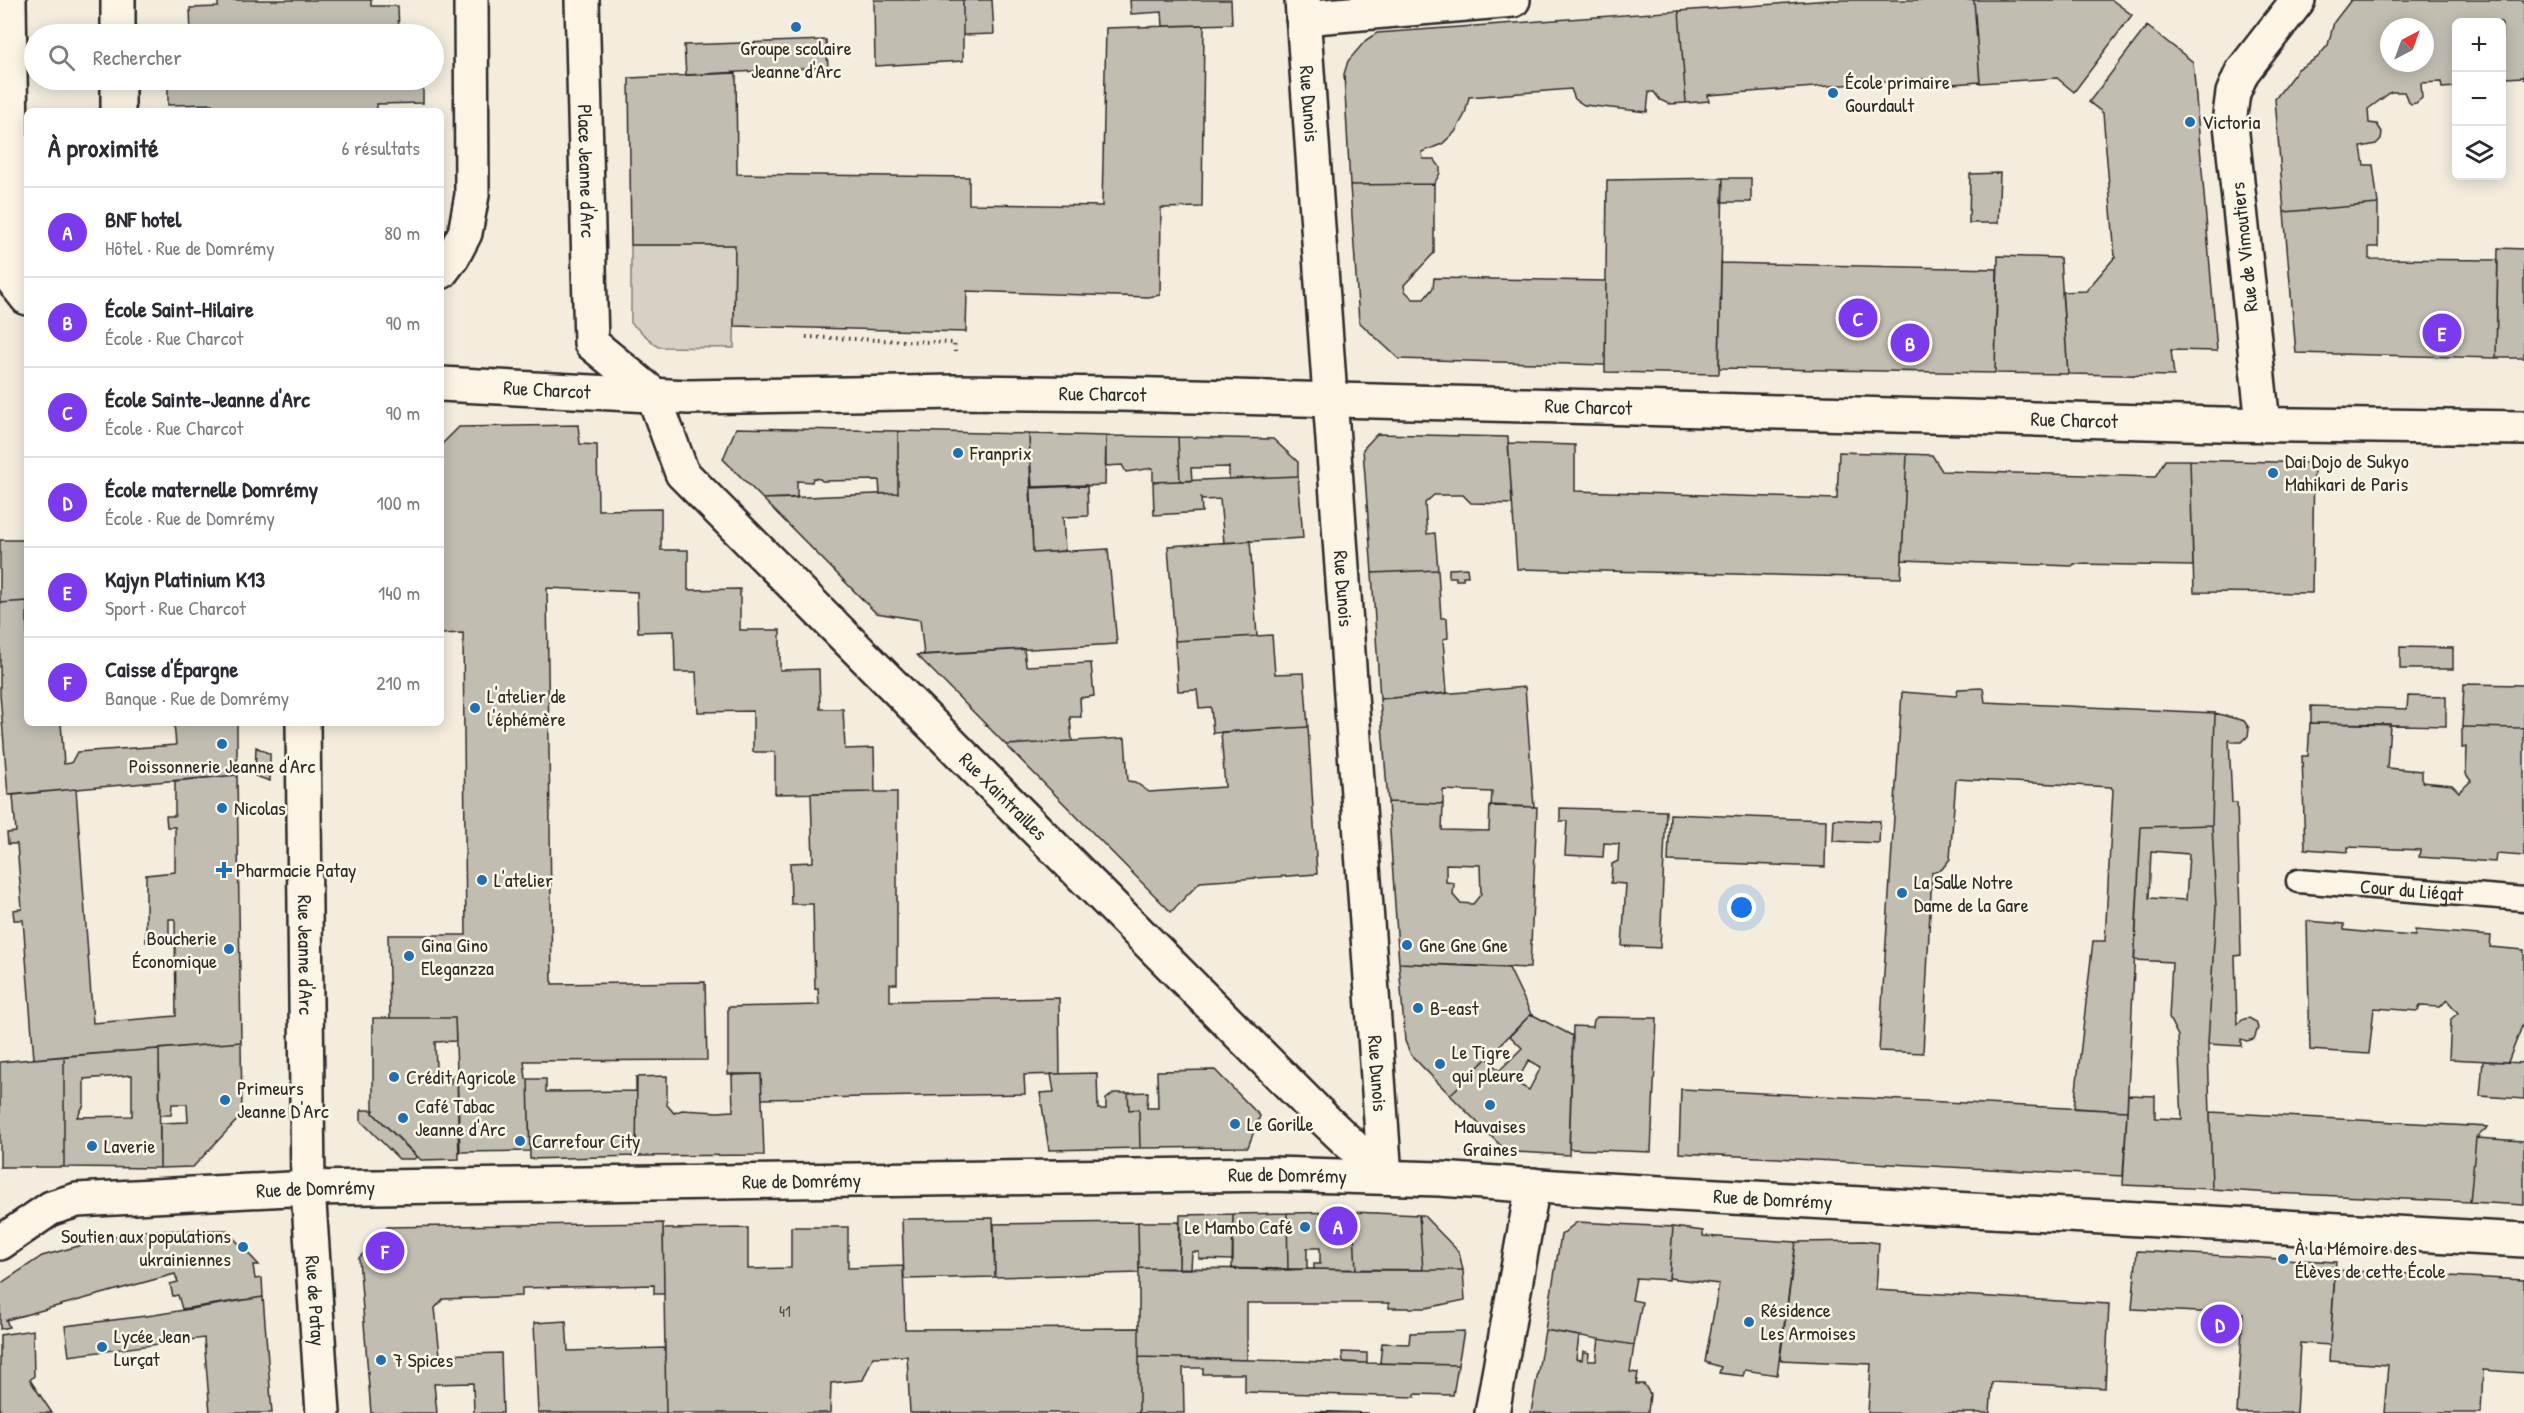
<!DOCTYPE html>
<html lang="fr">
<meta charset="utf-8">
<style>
body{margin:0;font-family:"Patrick Hand",sans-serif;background:#f7f7f7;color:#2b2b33}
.controls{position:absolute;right:18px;top:18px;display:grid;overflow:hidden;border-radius:9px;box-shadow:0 3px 15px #0003}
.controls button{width:54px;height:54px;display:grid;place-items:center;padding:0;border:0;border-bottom:2px solid #e1e1e2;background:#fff;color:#2b2b33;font:30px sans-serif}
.compass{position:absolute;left:2380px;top:18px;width:54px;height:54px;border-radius:50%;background:#fff;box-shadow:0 3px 15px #0003;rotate:41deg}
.you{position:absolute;left:1742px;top:908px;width:21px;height:21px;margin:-15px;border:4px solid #fff;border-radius:50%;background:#1a73e8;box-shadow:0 0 0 9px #1a73e833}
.badge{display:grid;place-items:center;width:39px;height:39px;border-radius:50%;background:#7c3aed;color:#fff;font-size:20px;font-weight:700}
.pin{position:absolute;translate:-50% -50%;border:3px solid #fff;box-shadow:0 2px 6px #0006}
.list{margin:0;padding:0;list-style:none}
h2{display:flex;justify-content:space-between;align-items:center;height:78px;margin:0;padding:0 24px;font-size:26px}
h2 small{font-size:20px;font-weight:400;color:#7c7c81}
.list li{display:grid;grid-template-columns:39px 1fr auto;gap:18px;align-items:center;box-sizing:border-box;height:90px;padding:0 24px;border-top:2px solid #e1e1e2}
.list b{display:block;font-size:22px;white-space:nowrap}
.list p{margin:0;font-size:20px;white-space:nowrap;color:#7c7c81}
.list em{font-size:20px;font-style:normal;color:#7c7c81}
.icon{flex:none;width:33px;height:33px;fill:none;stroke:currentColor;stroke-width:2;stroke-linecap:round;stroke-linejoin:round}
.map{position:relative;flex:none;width:2524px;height:1413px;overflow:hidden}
.search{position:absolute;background:#fff;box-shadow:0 3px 15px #0003;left:24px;top:24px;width:420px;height:66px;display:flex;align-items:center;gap:15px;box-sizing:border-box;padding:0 21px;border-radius:33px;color:#7c7c81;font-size:22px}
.panel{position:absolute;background:#fff;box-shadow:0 3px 15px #0003;left:24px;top:108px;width:420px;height:618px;border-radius:9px}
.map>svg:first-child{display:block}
</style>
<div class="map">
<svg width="2524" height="1413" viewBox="0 0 2524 1413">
<rect width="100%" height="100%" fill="#f4edde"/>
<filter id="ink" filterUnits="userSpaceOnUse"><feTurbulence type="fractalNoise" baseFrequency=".0167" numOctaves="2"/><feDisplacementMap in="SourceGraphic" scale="12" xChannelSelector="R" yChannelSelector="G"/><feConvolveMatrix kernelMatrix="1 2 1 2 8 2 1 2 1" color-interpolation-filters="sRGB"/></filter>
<g filter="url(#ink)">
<!-- green -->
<path fill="#d6d1c4" stroke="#807e78" stroke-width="1.5" d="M631 245H735L734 348 658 347 631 323Z"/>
<!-- building -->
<path fill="#c2bdb1" stroke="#2b2b2b" stroke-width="1.5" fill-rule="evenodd" d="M218 0H371V6H398L399 34H191L190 8 218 7Z
M874 0H963V61L875 66Z
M963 0H992L994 34 963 35Z
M1130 0H1231L1232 24 1163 26 1162 12 1131 14Z
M1831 0H1974L1980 82 1938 85V78L1708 95 1709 101 1686 103 1679 11Z
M1974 0H2112L2132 15 2074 92 2057 78 1980 83Z
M2351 0H2524V80V77L2506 78 2507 83 2502 84V22H2456V87L2442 88 2441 82 2421 83 2422 98 2416 103 2411 104 2408 101 2404 92H2391L2368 109 2369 123 2377 124 2382 132 2381 139 2376 144 2361 147 2364 165H2373L2378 204 2284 212 2275 99 2298 69 2317 58 2328 45 2334 22ZM2389 27H2425V63H2389Z
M1679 11 1686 103 1669 104 1660 100 1654 92H1649L1647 112 1584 105 1575 99 1571 89 1469 97 1465 114 1455 132 1442 144 1422 152 1423 159H1434L1440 167V173L1434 184 1350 185 1344 74 1348 61 1366 40 1377 33Z
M1204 25 1202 207 1161 208 1160 295 1148 297 967 291 966 332 734 326 735 245H631L629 78 736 73 737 174 969 177V204L1102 206 1106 28Z
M2147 26 2193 62 2217 351 2171 350 2174 376 2068 374 2062 292 2086 291 2115 257 2103 113 2089 102Z
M826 40 828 67 686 75 684 45Z
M168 80H423V103L377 104V110L373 111H213L212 104 168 105Z
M2000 173 1998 223H1969L1970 174Z
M1723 178 1719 374 1605 372 1607 180Z
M1723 178H1751V202H1722Z
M1434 184V253L1404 285 1405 291 1413 299H1424L1433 288 1434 278 1606 281 1605 365 1399 359 1359 322 1350 185Z
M2378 204V247H2369V259L2498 260 2496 358 2296 353 2284 212Z
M2498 248 2524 249V358H2496Z
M1998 256 2060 258 2068 374 1995 373Z
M1721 263 1997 269 1995 373 1719 368Z
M578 425 580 444 597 445 598 510 661 509V550H688V590L740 589V630H780V670L819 669 820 709H843L845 749 874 748 875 792 775 794V752H753V711L698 712 696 672H675L674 631 638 632 637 592 547 588 552 984 705 982 707 1060 524 1061 526 1079H528L530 1151 460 1152 455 1018H390L388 935H466L463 633 441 634V445L459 427Z
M736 428 898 431V493L880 494 879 480 822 481 820 479 813 478 812 482 797 481V498L763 499 723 459Z
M898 431 1029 434 1033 553 1108 549 1117 644 924 655 920 620 876 613 763 499 898 493Z
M1029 434 1106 436 1105 485 1032 488Z
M1377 434 1508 437 1512 504 1471 503 1463 495H1434L1425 503 1427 534 1435 533 1438 570 1372 573 1363 449Z
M1106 436 1178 437 1180 481 1153 482V468L1126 472 1122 465 1106 466Z
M1178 437 1273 439 1298 462V476L1229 479V467L1191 468 1192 481H1180Z
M1508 443 1575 445V491L1837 499 1839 452 1907 454 1901 578 1517 569Z
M1907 454 1932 455 1942 471 2155 477 2165 460H2190L2193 566 2074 564 2072 566 1902 560Z
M2190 460 2314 463 2312 593 2194 592Z
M1298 476 1303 538 1224 543 1220 499 1203 500 1201 498 1202 512 1154 515 1153 482Z
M1087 485 1088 516 1063 517 1065 551 1033 553 1030 487Z
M0 540H27V601L0 603Z
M1250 541 1257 636 1175 641 1168 546Z
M1467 568 1468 576H1463V580H1456V577H1449V569Z
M1438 570 1441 618H1447L1448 638 1443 639 1447 693 1380 699 1372 573Z
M27 601V723H61L64 764 71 763 77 752 176 745 174 723H237V775L8 795 0 694V603Z
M1272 635 1275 674 1304 673 1308 727 1213 733 1211 707 1199 708 1197 690 1178 691 1175 641Z
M2400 647 2453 648V669H2400Z
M1024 649 1026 666 1091 663 1094 696 1080 698 1081 717H1070L1072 741 1006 745 917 655Z
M2464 684 2524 685V728L2462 727Z
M1525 687 1534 807 1491 806 1492 792 1443 790V804L1388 802 1380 699Z
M1983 688 1985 702 2215 713 2212 825 2141 827 2127 1111 2074 1108 2093 941H2105L2113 790 2111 787 1956 779 1950 859 1942 869 1932 872 1923 1053 1879 1051 1902 692 1956 696 1958 689Z
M2408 696 2446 697V726L2311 723V706L2407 709Z
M2215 713 2244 721 2249 728 2248 736 2242 742H2233L2229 739 2232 803H2237L2241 955 2235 956 2237 1024 2244 1019 2249 1018 2256 1022 2258 1028 2254 1039 2247 1041 2241 1039V1046L2208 1044 2216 907 2212 825Z
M2310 723 2390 724 2387 768 2422 771V782L2452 785 2459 792 2471 781 2466 774 2467 747 2462 748V727L2524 728V856L2496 854 2495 862 2419 857 2420 850 2348 847V852L2305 849 2302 756H2308Z
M1308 727 1317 874 1200 882 1171 912 1006 745 1125 738 1128 781 1135 782 1149 792 1225 787 1221 732Z
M256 747 270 754V781L255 776Z
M237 775 241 1042 34 1059 23 920H14L13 910 22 909 17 844H8L7 833 16 832 13 795 76 789 93 1023 176 1016 175 919H169V941L146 942V875L175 872V827H167L166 816H175V781Z
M875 792H897V984H890V1001L1059 998 1060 1074 1024 1075 1025 1094 762 1099 761 1074H728V1007L819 1005 818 988 815 989 813 904H791L790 863 813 862 811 793Z
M1388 802 1443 804 1442 830 1489 831 1490 805 1537 807 1530 968 1399 963ZM1446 864 1480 865 1481 894 1473 904 1460 903 1453 895 1454 883 1446 882Z
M1560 808 1666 811 1660 948 1622 946 1626 884 1611 883 1612 864 1618 861 1619 844 1604 843 1603 857 1565 855 1567 821H1560Z
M1670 814 1826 820 1825 867 1668 861Z
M1834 819 1880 821 1879 843 1833 841Z
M2212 825 2216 907 2208 1044 2212 1189 2123 1185 2128 1095 2155 1096V1118L2182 1119 2178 1036 2169 1018 2172 962 2134 960 2141 827ZM2151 851 2189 854 2186 900 2149 898Z
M2307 921 2344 924V930L2373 933 2415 936V930L2491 936 2490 947 2524 950V1021L2508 1062 2449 1059 2451 1019 2458 1013 2447 1000 2440 1007 2420 1006 2418 1011 2374 1008 2369 1054 2310 1050Z
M1399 963 1509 968 1531 1014 1450 1095 1411 1055 1405 1041Z
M1531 1014 1573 1036 1569 1155 1516 1152 1502 1147 1450 1095 1487 1058 1499 1071 1522 1048 1510 1036ZM1529 1060 1541 1067 1529 1090 1516 1083Z
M1597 1017 1657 1018 1651 1152 1569 1149 1573 1026 1593 1027 1594 1020Z
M373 1018H455L456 1041 435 1042 436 1068 444 1073 446 1083H451V1075H457L459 1159 421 1160 373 1113Z
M241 1042 242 1115 193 1167 160 1168V1123L188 1122 187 1104H172L171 1115H160L159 1049Z
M159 1049 160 1168 64 1167V1056ZM132 1075V1116L77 1117 84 1105V1079Z
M64 1056V1167H0V1062Z
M2483 1061 2524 1063V1099L2480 1096Z
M1215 1070 1260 1116 1248 1147 1140 1148 1139 1109 1129 1110 1128 1093 1148 1092 1147 1108H1158L1157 1071Z
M1097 1073 1098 1109H1106V1099L1114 1093H1128L1129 1110 1139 1109 1140 1148 1049 1150 1040 1093 1054 1092 1051 1074Z
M761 1074 764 1155 636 1156 637 1077 667 1076V1105L674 1113 682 1110 718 1112 733 1111 732 1075Z
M636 1077H637L636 1156 530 1159 528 1079H546V1092L636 1091Z
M1681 1089 2127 1111 2123 1176 1679 1153Z
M361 1110H374L373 1113 417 1157 414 1159H399L361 1121Z
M2210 1112 2488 1127 2476 1138 2470 1202 2271 1193 2212 1189Z
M2476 1138 2524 1141V1205L2470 1202Z
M1353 1212 1356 1270 1314 1269V1264H1320V1248H1307V1269L1288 1270 1287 1213Z
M1353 1212 1419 1215 1423 1270H1356Z
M1287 1213 1288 1270 1232 1269 1233 1214Z
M1233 1214V1260L1199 1259V1252H1192L1191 1269H1179L1180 1215Z
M1419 1215H1423L1459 1252 1463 1270H1423Z
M993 1218 995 1277 904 1279 902 1219Z
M1138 1222 1139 1273 995 1277 994 1224Z
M1138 1222H1179V1269L1139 1268Z
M1577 1222 1673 1227 1669 1280 1636 1278 1632 1300 1642 1302 1634 1345 1545 1330 1561 1235Z
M663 1223 664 1294H654V1285L522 1288V1296L443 1299 435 1308 440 1355 501 1353 503 1413H474L473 1383 434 1384 437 1413H371L359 1258 387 1227Z
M791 1227H848V1268L903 1266 905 1329 1139 1328V1413H910L907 1356 873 1357 863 1380 831 1383 830 1413H666L663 1229 748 1228V1269L791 1268Z
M1673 1227 1703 1231V1236L1796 1242 1777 1375 1745 1370 1743 1376 1719 1373 1721 1367 1705 1362 1719 1284 1669 1278Z
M226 1230 259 1265H253L255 1279 262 1278 263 1297 182 1309 178 1295 173 1296 170 1284 178 1282 175 1274 6 1320 9 1327 0 1329V1284L42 1256 134 1231Z
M1864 1241 1879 1243 1876 1290 2109 1304 2105 1388 1992 1382 1990 1413H1868L1871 1364 1780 1360 1796 1242Z
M2137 1251 2336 1262 2330 1345 2300 1343 2296 1413H2237L2243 1314 2132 1309Z
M1139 1268 1463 1270 1465 1300 1426 1308H1389V1303H1247V1360L1139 1357Z
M2335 1270 2524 1280V1373L2483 1370 2481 1413H2384L2388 1365 2329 1361Z
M263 1297 272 1413H210L204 1338 69 1356 65 1326 154 1315Z
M566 1321 568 1351 665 1348 666 1413H538L534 1323Z
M33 1330 34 1376 30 1380 52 1413H0V1335Z
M1545 1330 1579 1336 1576 1359 1582 1360 1583 1351 1589 1353 1588 1361H1596L1599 1339 1634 1345 1630 1372 1638 1373 1636 1384H1644L1650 1394 1648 1412 1531 1413Z
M1464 1331 1458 1365 1380 1363 1382 1343 1409 1344 1410 1333Z
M1342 1352 1367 1353V1363L1343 1362Z
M1139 1357 1367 1363 1458 1365 1453 1395 1415 1394V1397L1245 1392V1374H1203V1368H1183L1184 1413H1139Z
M1304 1411 1369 1413H1304Z"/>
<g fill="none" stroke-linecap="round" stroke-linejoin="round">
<!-- service casing -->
<g stroke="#2b2b2b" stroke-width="27">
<g id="service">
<path id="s1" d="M2298 881 2524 899"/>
</g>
</g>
<!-- pedestrian casing -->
<g stroke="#2b2b2b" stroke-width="38">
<g id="pedestrian">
<path d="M9 0 13 280 27 298"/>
<path id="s2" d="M582 0 591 343 653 394"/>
<path d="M1303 18 1513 0"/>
<path d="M2263 424 2230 115 2233 93 2242 72 2298 0"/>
</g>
</g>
<!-- minor casing -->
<g stroke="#2b2b2b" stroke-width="38">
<g id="minor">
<path id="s3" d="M1302 0 1385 1177"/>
<path id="s4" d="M441 384 688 397 955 392 1120 394 2220 424 2524 428"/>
<path id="s5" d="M653 394 682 473 1323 1118 1385 1177"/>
<path id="s6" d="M0 1243 51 1208 77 1200 308 1188 1272 1174 1440 1179 1569 1188 2524 1240"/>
<path d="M1492 1413 1533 1185"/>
</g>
</g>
<!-- tertiary casing -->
<g stroke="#2b2b2b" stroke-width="38">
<g id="tertiary">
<path d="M118 34V0"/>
<path d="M118 111V80"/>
<path d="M441 272 453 256 465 233 472 195 471 0"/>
<path id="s7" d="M303 723 308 1188 323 1413"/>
</g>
</g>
<!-- path -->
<path stroke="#2b2b2b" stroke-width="4" stroke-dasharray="1.5 4.5" stroke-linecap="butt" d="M806 337 954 343 955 352"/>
<!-- service -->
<use href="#service" stroke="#fcf5e5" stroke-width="22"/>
<!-- pedestrian -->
<use href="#pedestrian" stroke="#fcf5e5" stroke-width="33"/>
<!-- minor -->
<use href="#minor" stroke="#fcf5e5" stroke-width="33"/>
<!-- tertiary -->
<use href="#tertiary" stroke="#fcf5e5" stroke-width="33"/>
</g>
</g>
<!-- markers -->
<g fill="#1f6fb2" stroke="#fcf5e5" stroke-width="2">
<circle cx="796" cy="27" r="6"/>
<circle cx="1833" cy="93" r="6"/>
<circle cx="2190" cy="122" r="6"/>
<circle cx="958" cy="453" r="6"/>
<circle cx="2273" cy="473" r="6"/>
<circle cx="475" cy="708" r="6"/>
<circle cx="222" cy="744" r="6"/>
<circle cx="222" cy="808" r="6"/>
<path d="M221 861h6v6h6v6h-6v6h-6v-6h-6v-6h6z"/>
<circle cx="482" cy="880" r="6"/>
<circle cx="1902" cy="893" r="6"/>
<circle cx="1407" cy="945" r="6"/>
<circle cx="229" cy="949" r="6"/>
<circle cx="409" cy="956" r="6"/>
<circle cx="1418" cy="1008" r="6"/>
<circle cx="1440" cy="1064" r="6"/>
<circle cx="394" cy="1077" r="6"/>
<circle cx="225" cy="1100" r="6"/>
<circle cx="1490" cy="1105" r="6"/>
<circle cx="403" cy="1118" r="6"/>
<circle cx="1235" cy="1124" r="6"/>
<circle cx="520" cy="1141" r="6"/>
<circle cx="92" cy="1146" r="6"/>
<circle cx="1305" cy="1227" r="6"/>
<circle cx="243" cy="1247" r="6"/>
<circle cx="2283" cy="1259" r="6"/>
<circle cx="1749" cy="1322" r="6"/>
<circle cx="102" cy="1347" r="6"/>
<circle cx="381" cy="1360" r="6"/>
</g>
<g text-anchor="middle" stroke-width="5" stroke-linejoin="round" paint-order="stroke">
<!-- number labels -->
<g font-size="16" fill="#51504c">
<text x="785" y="1317">41</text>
</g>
<!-- poi labels -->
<g font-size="20" fill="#2b2b2b" stroke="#fcf5e5" text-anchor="start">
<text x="796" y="55" text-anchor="middle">Groupe scolaire<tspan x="796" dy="23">Jeanne d'Arc</tspan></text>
<text x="1845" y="89">École primaire<tspan x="1845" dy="23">Gourdault</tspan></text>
<text x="2202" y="129">Victoria</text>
<text x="970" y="460">Franprix</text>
<text x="2285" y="468">Dai Dojo de Sukyo<tspan x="2285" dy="23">Mahikari de Paris</tspan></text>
<text x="487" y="703">L'atelier de<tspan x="487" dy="23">l'éphémère</tspan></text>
<text x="222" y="773" text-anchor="middle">Poissonnerie Jeanne d'Arc</text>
<text x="234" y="815">Nicolas</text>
<text x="236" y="877">Pharmacie Patay</text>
<text x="494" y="887">L'atelier</text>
<text x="1914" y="889">La Salle Notre<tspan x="1914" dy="23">Dame de la Gare</tspan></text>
<text x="217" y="945" text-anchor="end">Boucherie<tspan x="217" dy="23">Économique</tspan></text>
<text x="421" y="952">Gina Gino<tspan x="421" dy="23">Eleganzza</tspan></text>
<text x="1419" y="952">Gne Gne Gne</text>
<text x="1430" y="1015">B-east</text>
<text x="1452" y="1059">Le Tigre<tspan x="1452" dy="23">qui pleure</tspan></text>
<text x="406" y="1084">Crédit Agricole</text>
<text x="237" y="1095">Primeurs<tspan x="237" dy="23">Jeanne D'Arc</tspan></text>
<text x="415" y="1113">Café Tabac<tspan x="415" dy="23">Jeanne d'Arc</tspan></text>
<text x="1247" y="1131">Le Gorille</text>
<text x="1490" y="1133" text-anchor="middle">Mauvaises<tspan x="1490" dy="23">Graines</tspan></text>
<text x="532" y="1148">Carrefour City</text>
<text x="104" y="1153">Laverie</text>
<text x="1293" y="1234" text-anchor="end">Le Mambo Café</text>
<text x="231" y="1243" text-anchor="end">Soutien aux populations<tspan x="231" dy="23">ukrainiennes</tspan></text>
<text x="2295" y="1255">À la Mémoire des<tspan x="2295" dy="23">Élèves de cette École</tspan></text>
<text x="1761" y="1317">Résidence<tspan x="1761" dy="23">Les Armoises</tspan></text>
<text x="114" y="1343">Lycée Jean<tspan x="114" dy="23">Lurçat</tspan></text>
<text x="393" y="1367">7 Spices</text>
</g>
<!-- street labels -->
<g font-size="20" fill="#2b2b2b" stroke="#fcf5e5">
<text dy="7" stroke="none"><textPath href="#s3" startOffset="104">Rue Dunois</textPath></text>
<text dy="7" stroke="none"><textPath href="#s2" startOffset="171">Place Jeanne d'Arc</textPath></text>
<text transform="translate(2244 247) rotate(-96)" y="7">Rue de Vimoutiers</text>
<text dy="7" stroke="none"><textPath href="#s4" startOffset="106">Rue Charcot</textPath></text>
<text dy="7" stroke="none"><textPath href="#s4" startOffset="662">Rue Charcot</textPath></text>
<text dy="7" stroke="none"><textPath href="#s4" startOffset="1148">Rue Charcot</textPath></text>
<text dy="7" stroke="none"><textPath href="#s4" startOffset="1634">Rue Charcot</textPath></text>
<text dy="7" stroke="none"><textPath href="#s3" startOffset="590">Rue Dunois</textPath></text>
<text dy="7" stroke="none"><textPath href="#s5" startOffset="540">Rue Xaintrailles</textPath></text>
<text dy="7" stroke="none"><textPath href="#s1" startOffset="114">Cour du Liégat</textPath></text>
<text dy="7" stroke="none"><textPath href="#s7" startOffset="232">Rue Jeanne d'Arc</textPath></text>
<text dy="7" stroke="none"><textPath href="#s3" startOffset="1076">Rue Dunois</textPath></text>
<text dy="7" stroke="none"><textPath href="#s6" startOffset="1300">Rue de Domrémy</textPath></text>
<text dy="7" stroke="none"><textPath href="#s6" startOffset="814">Rue de Domrémy</textPath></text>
<text dy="7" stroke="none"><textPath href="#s6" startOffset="328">Rue de Domrémy</textPath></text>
<text dy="7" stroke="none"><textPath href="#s6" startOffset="1786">Rue de Domrémy</textPath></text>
<text dy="7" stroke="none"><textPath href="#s7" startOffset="578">Rue de Patay</textPath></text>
</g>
</g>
</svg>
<div class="controls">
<button>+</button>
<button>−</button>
<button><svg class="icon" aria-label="layers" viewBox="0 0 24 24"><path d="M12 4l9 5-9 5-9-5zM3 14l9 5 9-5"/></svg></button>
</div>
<svg class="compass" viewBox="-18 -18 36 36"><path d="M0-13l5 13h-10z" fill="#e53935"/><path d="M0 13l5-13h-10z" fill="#7c7c81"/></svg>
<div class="you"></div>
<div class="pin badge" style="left:1338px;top:1226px">A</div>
<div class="pin badge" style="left:1910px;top:343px">B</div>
<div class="pin badge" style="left:1858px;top:318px">C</div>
<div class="pin badge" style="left:2220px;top:1324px">D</div>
<div class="pin badge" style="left:2442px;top:333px">E</div>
<div class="pin badge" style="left:385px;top:1251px">F</div>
<div class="search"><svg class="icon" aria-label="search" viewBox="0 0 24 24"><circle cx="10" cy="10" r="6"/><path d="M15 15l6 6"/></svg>Rechercher</div>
<section class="panel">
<h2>À proximité<small>6 résultats</small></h2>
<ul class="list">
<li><span class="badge">A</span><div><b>BNF hotel</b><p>Hôtel · Rue de Domrémy</p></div><em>80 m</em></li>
<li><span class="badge">B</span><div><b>École Saint-Hilaire</b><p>École · Rue Charcot</p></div><em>90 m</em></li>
<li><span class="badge">C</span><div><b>École Sainte-Jeanne d'Arc</b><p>École · Rue Charcot</p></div><em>90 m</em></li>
<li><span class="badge">D</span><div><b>École maternelle Domrémy</b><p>École · Rue de Domrémy</p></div><em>100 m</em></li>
<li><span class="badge">E</span><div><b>Kajyn Platinium K13</b><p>Sport · Rue Charcot</p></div><em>140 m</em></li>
<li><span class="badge">F</span><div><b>Caisse d'Épargne</b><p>Banque · Rue de Domrémy</p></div><em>210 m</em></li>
</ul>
</section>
</div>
